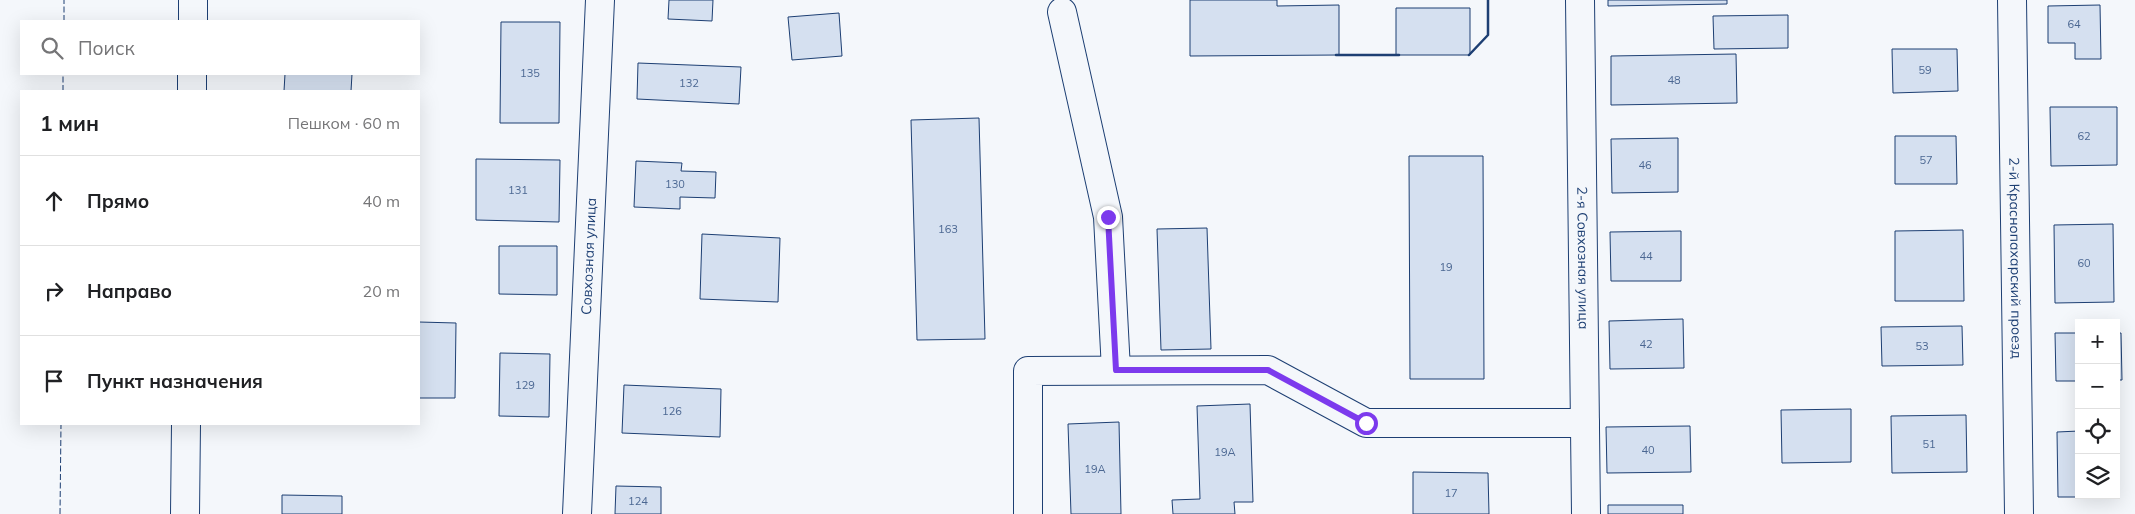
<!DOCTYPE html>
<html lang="ru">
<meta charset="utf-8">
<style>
body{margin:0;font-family:Mulish,sans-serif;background:#f6f6f6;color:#202124}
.controls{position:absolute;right:15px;bottom:15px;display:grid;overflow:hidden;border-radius:0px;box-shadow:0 5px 20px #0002}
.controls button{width:45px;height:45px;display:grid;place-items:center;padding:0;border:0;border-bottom:1px solid #e0e0e0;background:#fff;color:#202124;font:25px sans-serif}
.stop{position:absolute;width:15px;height:15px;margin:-11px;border:4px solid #7c3aed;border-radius:50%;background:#fff}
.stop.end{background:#7c3aed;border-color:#fff;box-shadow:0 1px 5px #0008}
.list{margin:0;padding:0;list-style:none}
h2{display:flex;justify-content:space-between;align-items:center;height:65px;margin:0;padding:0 20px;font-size:21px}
h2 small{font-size:16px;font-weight:400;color:#757577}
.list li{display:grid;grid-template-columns:32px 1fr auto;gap:15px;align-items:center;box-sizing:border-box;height:90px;padding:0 20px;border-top:1px solid #e0e0e0}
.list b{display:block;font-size:19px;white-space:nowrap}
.list em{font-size:16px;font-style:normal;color:#757577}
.icon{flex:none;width:28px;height:28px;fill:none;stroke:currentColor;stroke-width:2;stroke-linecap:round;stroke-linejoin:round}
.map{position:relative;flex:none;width:2135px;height:514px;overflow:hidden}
.search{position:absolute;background:#fff;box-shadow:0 5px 20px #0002;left:20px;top:20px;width:400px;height:55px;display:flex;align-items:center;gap:12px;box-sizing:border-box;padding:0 18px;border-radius:0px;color:#757577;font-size:19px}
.panel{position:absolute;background:#fff;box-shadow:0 5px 20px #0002;left:20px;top:90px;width:400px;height:335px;border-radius:0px}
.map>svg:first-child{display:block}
</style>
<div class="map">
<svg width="2135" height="514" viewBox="0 0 2135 514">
<rect width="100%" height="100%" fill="#f4f7fb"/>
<!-- building -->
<path fill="#d5e0f0" stroke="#1d3f73" d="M669 0H713L712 21 668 19Z
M1190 0H1277V6L1339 5V55L1190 56Z
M1608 0H1727V4L1608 6Z
M2100 5 2101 59H2075V43H2048V6Z
M1396 8H1470V55H1396Z
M839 13 842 56 792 60 788 17Z
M1788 15V48L1714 49 1713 16Z
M501 22H560L559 123H500Z
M1892 49H1957L1958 91 1893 93Z
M1736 54 1737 103 1611 105V56Z
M638 63 741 67 739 104 637 99Z
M285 74H352L351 91H284Z
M2050 107H2117V165L2051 166Z
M979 118 985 339 917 340 911 120Z
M1895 136H1956L1957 184H1895Z
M1678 138V192L1612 193 1611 139Z
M1409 156H1483L1484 379H1410Z
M476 159 560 160 559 222 476 220Z
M636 161 682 163 681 171 716 172 715 198 680 197V209L634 207Z
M2113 224 2114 302 2055 303 2054 225Z
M1207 228 1211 349 1161 350 1157 229Z
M1963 230 1964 301H1895V231Z
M1681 231V281H1611L1610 232Z
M702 234 780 238 778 302 700 299Z
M499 246H557V295L499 294Z
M1683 319 1684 368 1610 369 1609 321Z
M419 322 456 323 455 398H419Z
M1962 326 1963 365 1882 366 1881 327Z
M2055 333H2079V381H2056Z
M2116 333H2121L2122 380H2116Z
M500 353 550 354 549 417 499 416Z
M624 385 721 389 720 437 622 433Z
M1250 404 1253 502H1234L1235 514H1173L1172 500 1200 499 1197 406Z
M1851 409V462L1782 463 1781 410Z
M1966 415 1967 472 1892 473 1891 416Z
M1119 422 1121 514H1071L1068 424Z
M1690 426 1691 472 1607 473 1606 427Z
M2079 431V495H2116V474L2117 497H2058L2057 432Z
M1413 472 1488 473 1489 514H1413Z
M616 486 661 487V514H615Z
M282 495 342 496V514H282Z
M1608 505H1683V514H1608Z"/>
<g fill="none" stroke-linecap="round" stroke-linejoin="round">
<!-- minor casing -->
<g stroke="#1d3f73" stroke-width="30">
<g id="minor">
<path id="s1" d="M1580 0 1586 514"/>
<path id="s2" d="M2012 0 2019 514"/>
<path d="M1062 12 1108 217 1116 370"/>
<path id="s3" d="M577 514 600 0"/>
<path d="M1028 514V371L1268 370 1366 423H1585"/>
</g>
</g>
<!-- major casing -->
<g stroke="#1d3f73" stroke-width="30">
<path id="major" d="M193 21V0
M192 91V74
M185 514 186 424"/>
</g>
<!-- minor -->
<use href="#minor" stroke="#f4f7fb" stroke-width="28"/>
<!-- major -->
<use href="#major" stroke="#f4f7fb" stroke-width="28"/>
<!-- fence -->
<path stroke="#1d3f73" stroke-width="1" stroke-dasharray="6 2.5" stroke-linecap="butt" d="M64 21V0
M63 91V74
M60 514 61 424"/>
<!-- wall -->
<path stroke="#1d3f73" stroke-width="2.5" d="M1336 55H1399
M1469 55 1488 35V0"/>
</g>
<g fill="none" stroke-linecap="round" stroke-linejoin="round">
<!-- route -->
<path stroke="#7c3aed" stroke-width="6" d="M1108 217 1116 370H1268L1366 423"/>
</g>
<g text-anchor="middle" stroke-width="4" stroke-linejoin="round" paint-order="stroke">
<!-- number labels -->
<g font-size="11" fill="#4b6792">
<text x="2074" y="28">64</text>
<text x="1925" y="74">59</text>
<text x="530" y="77">135</text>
<text x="1674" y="84">48</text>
<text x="689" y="87">132</text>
<text x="2084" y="140">62</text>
<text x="1926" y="164">57</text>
<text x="1645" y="169">46</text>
<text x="675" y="188">130</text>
<text x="518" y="194">131</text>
<text x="948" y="233">163</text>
<text x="1646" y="260">44</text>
<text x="2084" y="267">60</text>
<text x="1446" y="271">19</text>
<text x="1646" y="348">42</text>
<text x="1922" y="350">53</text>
<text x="525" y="389">129</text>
<text x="672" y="415">126</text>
<text x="1929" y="448">51</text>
<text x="1648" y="454">40</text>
<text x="1225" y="456">19А</text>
<text x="1095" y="473">19А</text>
<text x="1451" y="497">17</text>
<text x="638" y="505">124</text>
</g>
<!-- street labels -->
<g font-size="14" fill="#1d3f73" stroke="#f4f7fb">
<text dy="5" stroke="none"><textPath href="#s3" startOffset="258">Совхозная улица</textPath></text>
<text dy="5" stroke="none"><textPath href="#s1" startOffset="258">2-я Совхозная улица</textPath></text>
<text dy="5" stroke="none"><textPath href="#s2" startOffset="258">2-й Краснопахарский проезд</textPath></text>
</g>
</g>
</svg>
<div class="controls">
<button>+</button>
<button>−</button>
<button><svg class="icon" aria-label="locate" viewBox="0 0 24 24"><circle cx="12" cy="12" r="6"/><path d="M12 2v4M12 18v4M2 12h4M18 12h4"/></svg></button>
<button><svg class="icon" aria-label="layers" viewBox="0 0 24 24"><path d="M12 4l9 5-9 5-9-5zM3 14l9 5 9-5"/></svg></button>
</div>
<div class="stop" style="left:1366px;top:423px"></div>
<div class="stop end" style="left:1108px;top:217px"></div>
<div class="search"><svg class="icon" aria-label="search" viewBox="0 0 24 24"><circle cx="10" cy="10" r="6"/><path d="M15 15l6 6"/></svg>Поиск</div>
<section class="panel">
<h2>1 мин<small>Пешком · 60 m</small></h2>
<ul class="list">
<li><svg class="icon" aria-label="ahead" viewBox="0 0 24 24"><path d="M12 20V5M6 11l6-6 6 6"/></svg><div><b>Прямо</b></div><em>40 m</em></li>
<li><svg class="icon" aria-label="right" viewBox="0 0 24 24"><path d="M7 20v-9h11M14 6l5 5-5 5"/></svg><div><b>Направо</b></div><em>20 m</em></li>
<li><svg class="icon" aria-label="arrive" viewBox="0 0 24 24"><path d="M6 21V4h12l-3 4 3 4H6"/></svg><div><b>Пункт назначения</b></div></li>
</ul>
</section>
</div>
